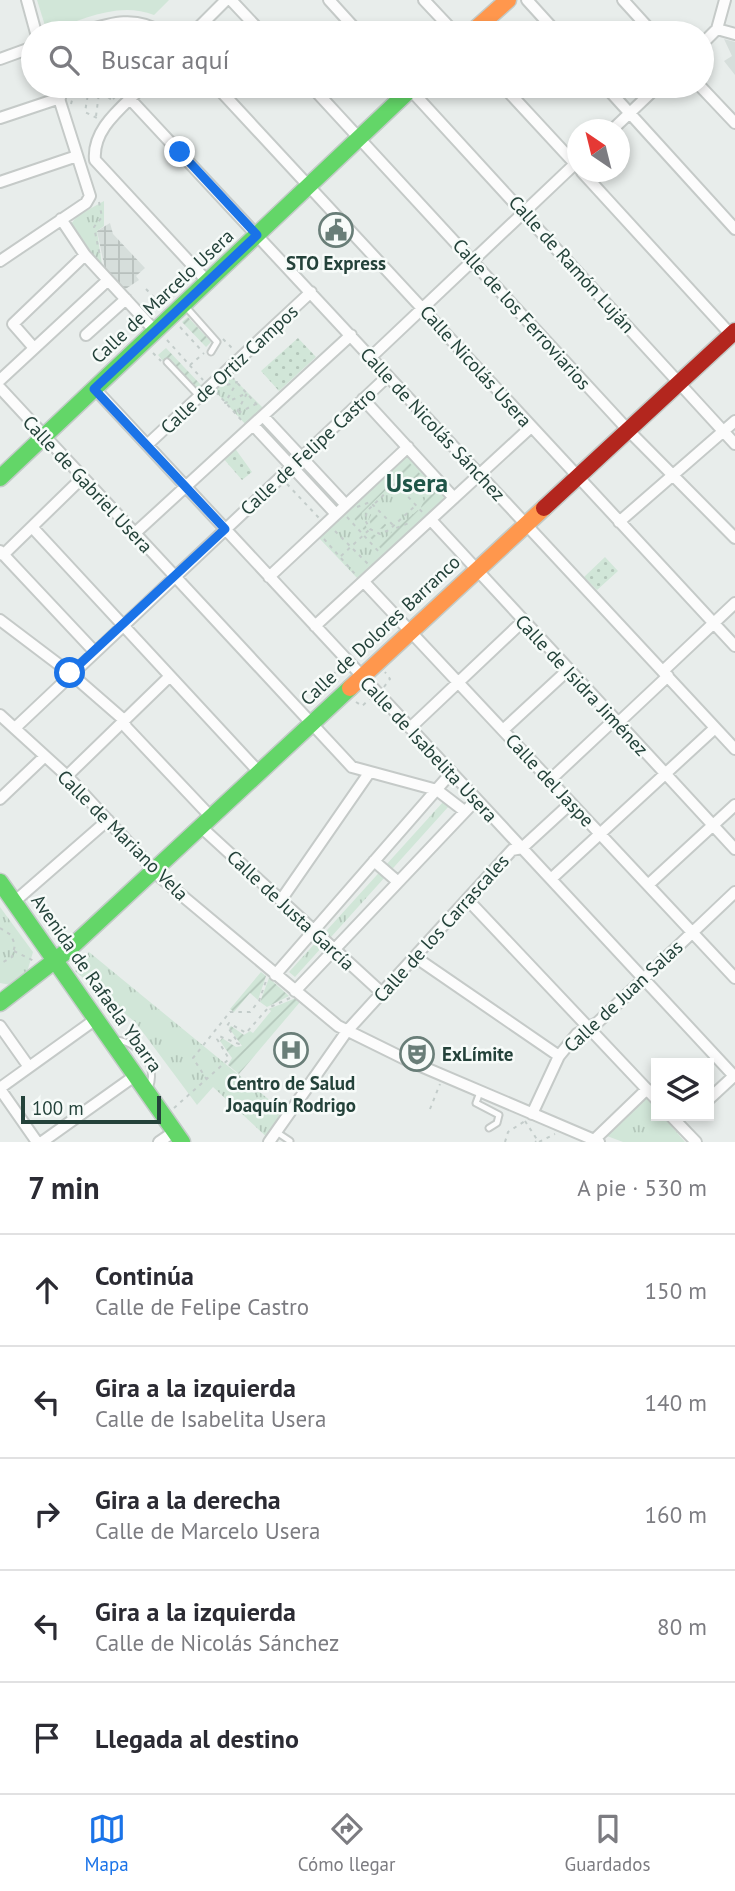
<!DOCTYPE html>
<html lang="es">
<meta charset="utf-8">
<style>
body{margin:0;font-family:"PT Sans",sans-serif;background:#f7f7f7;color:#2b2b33}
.controls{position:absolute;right:21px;bottom:21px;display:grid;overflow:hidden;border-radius:0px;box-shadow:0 4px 10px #0003}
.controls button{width:63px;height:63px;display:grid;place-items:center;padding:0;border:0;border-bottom:2px solid #e1e1e2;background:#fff;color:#2b2b33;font:35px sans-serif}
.compass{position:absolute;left:567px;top:119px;width:63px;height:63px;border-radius:50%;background:#fff;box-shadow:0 4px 10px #0003;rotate:325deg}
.scale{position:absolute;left:21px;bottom:18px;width:140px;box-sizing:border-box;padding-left:7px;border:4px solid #24423a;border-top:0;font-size:19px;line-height:24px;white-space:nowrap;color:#24423a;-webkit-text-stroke:5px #f7fbf9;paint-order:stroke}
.stop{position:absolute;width:21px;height:21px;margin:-16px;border:5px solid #1a73e8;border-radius:50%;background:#fff}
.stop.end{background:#1a73e8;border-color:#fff;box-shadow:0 2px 7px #0008}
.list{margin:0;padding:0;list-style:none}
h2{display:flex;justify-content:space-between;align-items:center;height:91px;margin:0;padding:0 28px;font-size:30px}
h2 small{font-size:23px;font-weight:400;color:#7c7c81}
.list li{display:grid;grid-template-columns:46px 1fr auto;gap:21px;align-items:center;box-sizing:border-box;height:112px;padding:0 28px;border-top:2px solid #e1e1e2}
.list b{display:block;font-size:26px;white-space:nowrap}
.list p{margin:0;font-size:23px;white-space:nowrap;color:#7c7c81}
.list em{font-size:23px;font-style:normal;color:#7c7c81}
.icon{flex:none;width:38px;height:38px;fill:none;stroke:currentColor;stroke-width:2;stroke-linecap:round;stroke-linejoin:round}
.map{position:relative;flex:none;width:735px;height:1142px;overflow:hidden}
.search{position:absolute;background:#fff;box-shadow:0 4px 10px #0003;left:21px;right:21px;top:21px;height:77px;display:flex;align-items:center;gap:18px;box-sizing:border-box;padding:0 24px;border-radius:38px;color:#7c7c81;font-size:26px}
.sheet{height:651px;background:#fff}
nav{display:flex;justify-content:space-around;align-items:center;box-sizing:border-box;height:98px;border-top:2px solid #e1e1e2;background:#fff;font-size:19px;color:#7c7c81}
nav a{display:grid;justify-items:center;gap:4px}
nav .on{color:#1a73e8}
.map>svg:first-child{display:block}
</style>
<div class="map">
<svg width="735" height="1142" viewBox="0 0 735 1142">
<defs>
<pattern id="industrial-grid" width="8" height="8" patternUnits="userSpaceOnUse" patternTransform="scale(1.75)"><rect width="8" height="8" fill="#d6dedb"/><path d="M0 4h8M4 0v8" fill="none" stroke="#b8c0bd"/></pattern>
<pattern id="grass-dots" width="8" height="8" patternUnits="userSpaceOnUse" patternTransform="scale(1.75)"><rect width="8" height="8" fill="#d1e6d8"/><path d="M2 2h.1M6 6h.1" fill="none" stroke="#b3c6ba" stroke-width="1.8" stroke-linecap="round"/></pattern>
<pattern id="park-tufts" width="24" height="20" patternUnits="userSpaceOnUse" patternTransform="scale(1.75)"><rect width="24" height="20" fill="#d1e6d8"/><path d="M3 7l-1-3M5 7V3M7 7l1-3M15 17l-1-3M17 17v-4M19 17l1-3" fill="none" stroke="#b3c6ba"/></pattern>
<pattern id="garden-furrows" width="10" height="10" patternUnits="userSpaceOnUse" patternTransform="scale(1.75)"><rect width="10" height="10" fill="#d1e6d8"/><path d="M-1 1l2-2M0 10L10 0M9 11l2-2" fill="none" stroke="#b3c6ba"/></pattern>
</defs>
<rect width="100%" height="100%" fill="#e8edeb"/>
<!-- built -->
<path fill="#d6dedb" d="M724 39 735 42V75L724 61 732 56Z"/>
<!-- industrial -->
<path fill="url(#industrial-grid)" d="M110 223 113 234 145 268 136 276 139 280 124 290 105 269 97 231Z"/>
<!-- grass -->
<path fill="url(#grass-dots)" d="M298 338 316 357 279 391 261 371Z
M234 447 252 472 242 480 223 458Z
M605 557 618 571 597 590 584 577Z"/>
<!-- park -->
<path fill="url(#park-tufts)" d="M104 201V226L97 231 103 272 71 224 77 216Z
M229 374 262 407 263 411 247 426 213 389Z
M406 455 446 498 358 579 319 538Z
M443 802 449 806 295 977 289 972Z
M0 907 33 952 25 979 16 986 0 983Z
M89 952 289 1116 271 1141 213 1087 197 1105 136 1023 75 971Z
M647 1097 656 1108V1116H663L685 1142H623L607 1136Z"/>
<!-- garden -->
<path fill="url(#garden-furrows)" d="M188 317 211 342 206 347 182 322Z
M166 348 201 385 197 389 168 358 163 361 158 355Z
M406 459 422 476 414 483 405 474 395 479 390 473Z
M387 477 393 483 362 513 361 518 367 528 364 530 349 513Z
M426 480 442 498 426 513 421 507 426 497 418 487Z
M418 510 423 516 384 552 368 535 371 532 380 539 385 538Z
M373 511 388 527 386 529 372 528 369 519Z
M261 972 266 976 258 1000 250 993 234 1012 230 1009Z
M269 978 289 996 267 1007 260 1002Z
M296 998 300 1002 239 1074 228 1065 232 1058 220 1041 222 1038 236 1047 242 1046 229 1028 231 1026 244 1035 250 1031 253 1033 271 1011 269 1009Z"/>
<!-- pitch -->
<path fill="#d1e6d8" d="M37 0H169L154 15C118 1 82 20 47 32Z"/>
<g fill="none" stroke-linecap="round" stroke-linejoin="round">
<!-- lane casing -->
<g stroke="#c5cac8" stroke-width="9">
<path id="lane" d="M186 307 217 342 211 352
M167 362 200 397
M114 1040C137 1040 159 1066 149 1088
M480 1092 476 1103 499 1115 497 1123 489 1128
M278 1133 290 1141"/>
</g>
<!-- street casing -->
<g stroke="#c5cac8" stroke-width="14">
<path id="street" d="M27 0 36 33
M231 0 262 33
M329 0 359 33
M424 0 455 33
M527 0 557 33
M623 0 653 33
M717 29 735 34
M78 33C108 24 134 14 163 33
M193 33 226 0
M702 44 717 29 725 0
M0 59 33 47
M143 86C123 107 92 128 95 160L208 282
M216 86 735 646
M311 86 628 430 735 538
M407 86 735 444
M503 86 578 167
M605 86 735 229
M700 86 735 123
M130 99 735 749
M0 118 60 98
M612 130 658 86
M582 172 733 337
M0 182 77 156
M61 219 85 255 156 332
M0 261 86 203 90 196 55 86
M86 335 126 299
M34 348 13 324 85 255
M371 357 578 161
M0 380 108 280
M0 388 352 767 437 790 463 810
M95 389 735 1077
M363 399 454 498
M263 416 346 505
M253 425 336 514
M147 445 311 292
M431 520 735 849
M619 522 735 421
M32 527 259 772
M134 534 351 335
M0 551 94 651
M3 555 82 478
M269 577 408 447
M364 582 735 978
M0 620 70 673 124 720 126 727 211 817
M315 626 531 427
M663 671 735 603
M0 715 67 776 161 878 338 1026 409 1061 599 1142
M618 723 668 676
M15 728 388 376
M410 728 522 622
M503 730 568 670
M67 776 170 676
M550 780 614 720
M0 799 45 756
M201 827 382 993
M374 861 397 881
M551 879 715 728
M648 885 735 805
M467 899 656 1099
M281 900 369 773
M14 902 108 820
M415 957 559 1056
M275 975 451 773
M295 991 476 800
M0 1026 29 1067
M0 1088 96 1019
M0 1089 37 1142
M709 1099 735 1075
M532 1114 559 1056 577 1034 597 1023 735 892
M671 1116 696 1142
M594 1140 647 1089
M42 1142 136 1075
M159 1142 175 1131
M269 1142 347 1031 512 850 522 848 571 803"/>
</g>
<!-- fast casing -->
<g stroke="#c3cbc8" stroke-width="19">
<path id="fast" d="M0 478 414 86
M0 882 182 1142
M0 1003 67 951 350 688"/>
</g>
<!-- slow casing -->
<g stroke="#c3cbc8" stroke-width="19">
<path id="slow" d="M471 33 508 0
M350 688 544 508"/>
</g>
<!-- jam casing -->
<g stroke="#c3cbc8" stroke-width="19">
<path id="jam" d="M544 508 735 331"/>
</g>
<!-- path -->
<path stroke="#c3ccca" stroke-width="2" stroke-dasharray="3.5 5" stroke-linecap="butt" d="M89 88 85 112 97 118
M67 90C81 87 101 90 113 101
M113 99 126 86
M71 104 75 89
M96 116 99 93
M99 202 102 217 94 227 100 256
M146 289 162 306
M180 327 202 351
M223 339 234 350
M167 340 203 380
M153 353 161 361
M190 365 204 353
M232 377 259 407
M227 385 237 382 225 403 247 393 236 414 256 404 254 409
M216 392 243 422
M391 478 423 513
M396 483 367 511 365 520 370 529 380 534 389 530 416 505
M287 484 319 518
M407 493 423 478
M357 507 370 502 396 528 412 522
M347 517 379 552
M335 531 368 564
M324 539 355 574
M341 556 370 529
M356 652 363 648 369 655
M338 682 333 675 339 668
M384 687 390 679 385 672
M356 702 362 706 370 699
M0 928 11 935 15 945 12 957 0 964
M14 951 34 961
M207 1080 193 1058 230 1012H250L259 1001 266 981
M174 1108 229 1059 217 1039 219 1036 239 1044 227 1026 229 1023 246 1033 268 1008 290 998
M430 1109 440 1084
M525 1121 538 1141 535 1142
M505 1142 508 1132 525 1121
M539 1142 555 1134"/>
<!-- lane -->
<use href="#lane" stroke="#fcfcfc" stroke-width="5"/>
<!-- street -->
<use href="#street" stroke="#fcfcfc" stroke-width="10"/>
<!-- fast -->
<use href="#fast" stroke="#63d668" stroke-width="16"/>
<!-- slow -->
<use href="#slow" stroke="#ff974d" stroke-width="16"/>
<!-- jam -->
<use href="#jam" stroke="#b3261e" stroke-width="16"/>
</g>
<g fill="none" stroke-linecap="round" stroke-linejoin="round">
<!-- route -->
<path stroke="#1a73e8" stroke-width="9" d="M70 673 225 529 94 389 257 235 180 152"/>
</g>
<!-- icons -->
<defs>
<g id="civic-ring" transform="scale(1.75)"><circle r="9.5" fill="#f7fbf9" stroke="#697e78" stroke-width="1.5"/><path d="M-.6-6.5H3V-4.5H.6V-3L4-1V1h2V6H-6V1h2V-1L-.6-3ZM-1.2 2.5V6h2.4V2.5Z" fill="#697e78"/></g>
<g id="hospital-ring" transform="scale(1.75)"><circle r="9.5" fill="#f7fbf9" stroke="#697e78" stroke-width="1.5"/><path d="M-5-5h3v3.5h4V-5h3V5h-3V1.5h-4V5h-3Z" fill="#697e78"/></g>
<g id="theatre-ring" transform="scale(1.75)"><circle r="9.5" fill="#f7fbf9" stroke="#697e78" stroke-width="1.5"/><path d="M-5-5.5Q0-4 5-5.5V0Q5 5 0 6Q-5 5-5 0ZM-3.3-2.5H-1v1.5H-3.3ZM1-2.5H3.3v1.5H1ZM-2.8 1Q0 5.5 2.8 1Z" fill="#697e78"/></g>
</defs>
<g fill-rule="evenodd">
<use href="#civic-ring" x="336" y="230"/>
<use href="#hospital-ring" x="291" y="1050"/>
<use href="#theatre-ring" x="417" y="1054"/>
</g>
<g text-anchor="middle" stroke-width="5" stroke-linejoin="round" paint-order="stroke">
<!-- poi labels -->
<g font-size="19" font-weight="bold" fill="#24423a" stroke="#f7fbf9">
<text x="336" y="270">STO Express</text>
<text x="442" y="1061" text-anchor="start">ExLímite</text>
<text x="291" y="1090">Centro de Salud<tspan x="291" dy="22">Joaquín Rodrigo</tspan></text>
</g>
<!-- street labels -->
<g font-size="19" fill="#24423a" stroke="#f7fbf9">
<text transform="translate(572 264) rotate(48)" y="7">Calle de Ramón Luján</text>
<text transform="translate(162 296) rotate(-43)" y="7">Calle de Marcelo Usera</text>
<text transform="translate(522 314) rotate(48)" y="7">Calle de los Ferroviarios</text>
<text transform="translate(476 366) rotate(48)" y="7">Calle Nicolás Usera</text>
<text transform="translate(229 369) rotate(-43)" y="7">Calle de Ortiz Campos</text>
<text transform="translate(433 424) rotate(47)" y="7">Calle de Nicolás Sánchez</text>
<text transform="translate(308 451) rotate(-43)" y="7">Calle de Felipe Castro</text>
<text transform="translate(88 484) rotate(47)" y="7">Calle de Gabriel Usera</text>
<text transform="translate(380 630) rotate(-43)" y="7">Calle de Dolores Barranco</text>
<text transform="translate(582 685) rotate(47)" y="7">Calle de Isidra Jiménez</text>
<text transform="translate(429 749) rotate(47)" y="7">Calle de Isabelita Usera</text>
<text transform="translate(550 780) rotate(47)" y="7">Calle del Jaspe</text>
<text transform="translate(123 835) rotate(45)" y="7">Calle de Mariano Vela</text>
<text transform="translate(291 910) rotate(43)" y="7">Calle de Justa García</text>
<text transform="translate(441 928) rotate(-48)" y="7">Calle de los Carrascales</text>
<text transform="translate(97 983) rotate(55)" y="7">Avenida de Rafaela Ybarra</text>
<text transform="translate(623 996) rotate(-43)" y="7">Calle de Juan Salas</text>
</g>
<!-- district labels -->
<g font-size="26" font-weight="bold" fill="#1f5548" stroke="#f7fbf9">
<text x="417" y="492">Usera</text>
</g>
</g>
</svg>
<div class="controls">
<button><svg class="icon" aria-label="layers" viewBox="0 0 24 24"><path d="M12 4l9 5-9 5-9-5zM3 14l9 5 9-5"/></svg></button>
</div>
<svg class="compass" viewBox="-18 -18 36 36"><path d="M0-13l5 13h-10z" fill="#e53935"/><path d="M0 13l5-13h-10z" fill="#7c7c81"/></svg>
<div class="scale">100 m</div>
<div class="stop" style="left:70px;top:673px"></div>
<div class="stop end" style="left:180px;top:152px"></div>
<div class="search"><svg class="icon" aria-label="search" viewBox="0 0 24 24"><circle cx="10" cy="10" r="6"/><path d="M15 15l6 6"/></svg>Buscar aquí</div>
</div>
<section class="sheet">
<h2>7 min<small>A pie · 530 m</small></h2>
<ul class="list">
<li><svg class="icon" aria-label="ahead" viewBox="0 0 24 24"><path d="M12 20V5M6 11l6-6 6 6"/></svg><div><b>Continúa</b><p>Calle de Felipe Castro</p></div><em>150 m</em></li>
<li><svg class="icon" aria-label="left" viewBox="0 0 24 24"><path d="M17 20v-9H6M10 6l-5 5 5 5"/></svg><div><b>Gira a la izquierda</b><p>Calle de Isabelita Usera</p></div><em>140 m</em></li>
<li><svg class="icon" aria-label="right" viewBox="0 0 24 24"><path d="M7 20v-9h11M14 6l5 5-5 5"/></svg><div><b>Gira a la derecha</b><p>Calle de Marcelo Usera</p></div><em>160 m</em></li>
<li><svg class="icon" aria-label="left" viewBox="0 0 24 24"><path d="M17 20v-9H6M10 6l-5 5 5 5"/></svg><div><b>Gira a la izquierda</b><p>Calle de Nicolás Sánchez</p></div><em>80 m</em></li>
<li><svg class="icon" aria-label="arrive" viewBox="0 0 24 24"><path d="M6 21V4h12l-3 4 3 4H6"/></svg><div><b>Llegada al destino</b></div></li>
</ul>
</section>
<nav>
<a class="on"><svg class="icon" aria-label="map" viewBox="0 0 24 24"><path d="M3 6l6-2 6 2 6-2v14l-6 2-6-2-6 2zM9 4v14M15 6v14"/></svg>Mapa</a>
<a><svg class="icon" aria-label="directions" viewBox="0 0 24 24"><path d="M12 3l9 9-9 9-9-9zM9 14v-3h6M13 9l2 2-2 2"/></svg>Cómo llegar</a>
<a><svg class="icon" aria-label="saved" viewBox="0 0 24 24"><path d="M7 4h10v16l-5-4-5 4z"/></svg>Guardados</a>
</nav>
